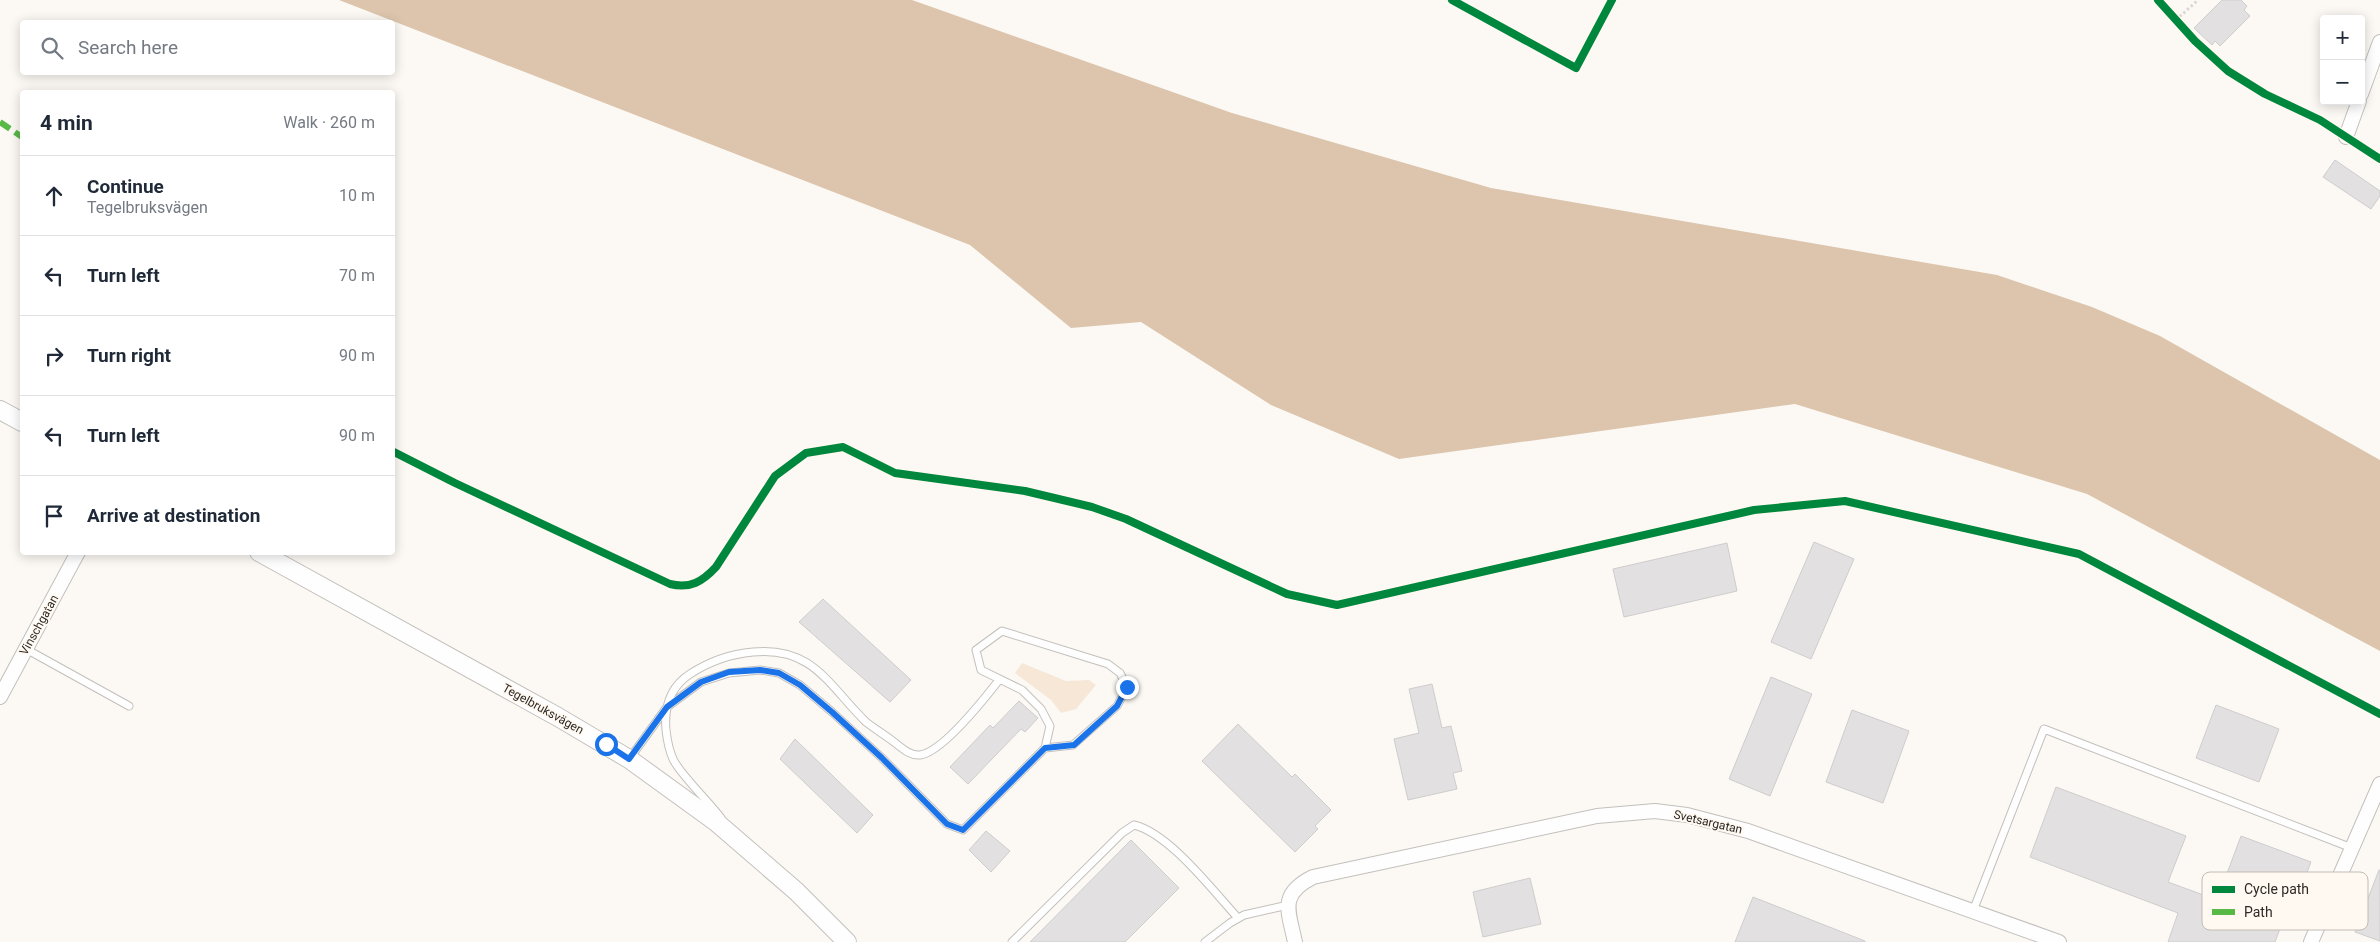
<!DOCTYPE html>
<meta charset="utf-8">
<style>
body{margin:0;font-family:Roboto,sans-serif;background:#f2f2f3;color:#1f2937}
.controls{position:absolute;right:15px;top:15px;display:grid;overflow:hidden;border-radius:5px;box-shadow:0 2px 12px #0003}
.controls button{width:45px;height:45px;display:grid;place-items:center;padding:0;border:0;border-bottom:1px solid #e0e1e3;background:#fff;color:#1f2937;font:25px sans-serif}
.stop{position:absolute;width:15px;height:15px;margin:-11px;border:4px solid #1a73e8;border-radius:50%;background:#fff}
.stop.end{background:#1a73e8;border-color:#fff;box-shadow:0 1px 5px #0008}
.list{margin:0;padding:0;list-style:none}
h2{display:flex;justify-content:space-between;align-items:center;height:65px;margin:0;padding:0 20px;font-size:21px}
h2 small{font-size:16px;font-weight:400;color:#747a83}
.list li{display:grid;grid-template-columns:32px 1fr auto;gap:15px;align-items:center;box-sizing:border-box;height:80px;padding:0 20px;border-top:1px solid #e0e1e3}
.list b{display:block;font-size:19px;white-space:nowrap}
.list p{margin:0;font-size:16px;white-space:nowrap;color:#747a83}
.list em{font-size:16px;font-style:normal;color:#747a83}
.icon{flex:none;width:28px;height:28px;fill:none;stroke:currentColor;stroke-width:2;stroke-linecap:round;stroke-linejoin:round}
.map{position:relative;flex:none;width:2380px;height:942px;overflow:hidden}
.search{position:absolute;background:#fff;box-shadow:0 2px 12px #0003;left:20px;top:20px;width:375px;height:55px;display:flex;align-items:center;gap:12px;box-sizing:border-box;padding:0 18px;border-radius:5px;color:#747a83;font-size:19px}
.panel{position:absolute;background:#fff;box-shadow:0 2px 12px #0003;left:20px;top:90px;width:375px;height:465px;border-radius:5px}
.map>svg:first-child{display:block}
</style>
<div class="map">
<svg width="2380" height="942" viewBox="0 0 2380 942">
<rect width="100%" height="100%" fill="#fcf9f5"/>
<!-- green -->
<path fill="#f7e7d6" d="M1022 663 1066 681 1089 680 1096 685 1076 709 1061 713 1051 700 1015 673Z"/>
<!-- water -->
<path fill="#dcc5ac" d="M339 0H912L1232 113 1491 188 1997 275 2092 307 2160 336 2380 460V651L2087 494 1795 404 1399 459 1271 405 1141 322 1071 328 970 245Z"/>
<!-- building -->
<path fill="#e3e0e1" stroke="#cecccd" d="M2222 0H2241L2247 6 2244 10 2250 16 2220 46 2215 41 2212 45 2194 28Z
M2335 160 2380 191V196L2371 209 2323 177Z
M1814 542 1854 559 1811 659 1771 642Z
M1727 543 1737 591 1624 617 1613 569Z
M823 599 911 680 890 702 799 622Z
M1771 677 1812 694 1770 796 1729 779Z
M1432 684 1442 728 1451 726 1462 771 1453 773 1457 789 1408 800 1394 739 1419 733 1409 689Z
M1019 701 1038 718 1025 732 1021 729 968 784 950 767 990 725 993 728Z
M2216 705 2279 729 2259 782 2196 758Z
M1852 710 1909 731 1883 803 1826 782Z
M1238 724 1292 777 1295 774 1331 810 1315 826 1318 829 1295 852 1202 761Z
M795 739 873 815 857 833 780 759Z
M2056 787 2186 836 2168 882 2217 900 2241 836 2311 862 2300 891 2260 876 2246 913 2281 926 2275 942H2168L2178 913 2030 857Z
M986 831 1010 851 991 872 969 850Z
M1131 840 1179 888 1125 942H1030Z
M2379 870H2380V941L2355 932Z
M1530 878 1541 924 1483 937 1473 892Z
M1753 897 1865 941V942H1735Z"/>
<g fill="none" stroke-linecap="round" stroke-linejoin="round">
<!-- service casing -->
<g stroke="#c3c0bc" stroke-width="9">
<path id="service" d="M26 649 129 706
M630 758 667 707 701 682 729 673 760 670 779 673 800 685 832 712 882 758 947 824 963 830 1045 748 1050 726 1041 709 1022 690 981 670 976 650 1002 631 1108 664 1120 673 1127 687 1117 706 1073 745 1045 748
M721 818C710 803 679 773 673 759 669 750 667 739 666 730 664 707 670 687 690 674 710 661 730 654 753 652 813 646 829 686 866 722 875 729 885 735 894 742 902 748 910 756 920 755 943 752 985 698 999 680
M1973 911 2044 729 2352 848
M1012 942 1122 833 1134 825C1169 833 1213 891 1238 918
M1205 942 1230 923 1244 915 1288 905"/>
</g>
<!-- minor casing -->
<g stroke="#c3c0bc" stroke-width="16">
<path id="minor" d="M2361 94 2380 42
M2346 137 2359 101
M0 697 78 552
M1295 942C1288 910 1279 894 1313 877L1597 816 1655 811 1687 815 1748 831 2059 942
M2311 942 2380 784"/>
</g>
<!-- tertiary casing -->
<g stroke="#c3c0bc" stroke-width="20">
<path id="tertiary" d="M0 410 22 422
M259 552 558 717 629 759 716 822 796 891 847 942"/>
</g>
<!-- path -->
<path stroke="#d9d8d6" stroke-width="3" stroke-dasharray="2.5 2.5" stroke-linecap="butt" d="M2176 20 2198 0"/>
<!-- service -->
<use href="#service" stroke="#fffefe" stroke-width="7"/>
<!-- minor -->
<use href="#minor" stroke="#fffefe" stroke-width="14"/>
<!-- tertiary -->
<use href="#tertiary" stroke="#fffefe" stroke-width="18"/>
<!-- quiet -->
<path stroke="#58b947" stroke-width="6" stroke-dasharray="12 6" stroke-linecap="butt" d="M0 122 22 137"/>
<!-- cycleway casing -->
<g stroke="#fff9f2" stroke-width="11">
<path id="cycleway" d="M1452 0 1576 68 1612 0
M2158 0 2195 41 2228 71 2265 94 2320 120 2380 159
M392 451 455 483 670 584C690 589 702 582 716 567L775 476 806 453 843 447 895 473 1025 491 1092 507 1126 519 1287 594 1337 605 1754 510 1845 501 2079 554 2380 714"/>
</g>
<!-- cycleway -->
<use href="#cycleway" stroke="#00873e" stroke-width="8"/>
</g>
<g fill="none" stroke-linecap="round" stroke-linejoin="round">
<!-- route -->
<path stroke="#1a73e8" stroke-width="6" d="M606 744 629 759 667 707 701 682 729 672 760 670 779 673 800 685 832 712 882 758 947 824 963 830 1045 748 1074 745 1117 706 1127 687"/>
</g>
<g text-anchor="middle" stroke-width="4" stroke-linejoin="round" paint-order="stroke">
<!-- street labels -->
<g font-size="12" fill="#2d2925" stroke="#fff9f2">
<text transform="translate(39 625) rotate(-61)" y="4">Vinschgatan</text>
<text transform="translate(543 709) rotate(29)" y="4">Tegelbruksvägen</text>
<text transform="translate(1708 822) rotate(13)" y="4">Svetsargatan</text>
</g>
</g>
<!-- legend -->
<rect x="2202" y="872" width="166" height="58" rx="8" fill="#fff9f2" stroke="#c0bbb4" stroke-width="1"/>
<rect x="2212" y="886" width="23" height="7" fill="#00873e"/>
<rect x="2212" y="909" width="23" height="6" fill="#58b947"/>
<g font-size="14" fill="#2d2925">
<text x="2244" y="894">Cycle path</text>
<text x="2244" y="917">Path</text>
</g>
</svg>
<div class="controls">
<button>+</button>
<button>−</button>
</div>
<div class="stop" style="left:606px;top:744px"></div>
<div class="stop end" style="left:1127px;top:687px"></div>
<div class="search"><svg class="icon" aria-label="search" viewBox="0 0 24 24"><circle cx="10" cy="10" r="6"/><path d="M15 15l6 6"/></svg>Search here</div>
<section class="panel">
<h2>4 min<small>Walk · 260 m</small></h2>
<ul class="list">
<li><svg class="icon" aria-label="ahead" viewBox="0 0 24 24"><path d="M12 20V5M6 11l6-6 6 6"/></svg><div><b>Continue</b><p>Tegelbruksvägen</p></div><em>10 m</em></li>
<li><svg class="icon" aria-label="left" viewBox="0 0 24 24"><path d="M17 20v-9H6M10 6l-5 5 5 5"/></svg><div><b>Turn left</b></div><em>70 m</em></li>
<li><svg class="icon" aria-label="right" viewBox="0 0 24 24"><path d="M7 20v-9h11M14 6l5 5-5 5"/></svg><div><b>Turn right</b></div><em>90 m</em></li>
<li><svg class="icon" aria-label="left" viewBox="0 0 24 24"><path d="M17 20v-9H6M10 6l-5 5 5 5"/></svg><div><b>Turn left</b></div><em>90 m</em></li>
<li><svg class="icon" aria-label="arrive" viewBox="0 0 24 24"><path d="M6 21V4h12l-3 4 3 4H6"/></svg><div><b>Arrive at destination</b></div></li>
</ul>
</section>
</div>
